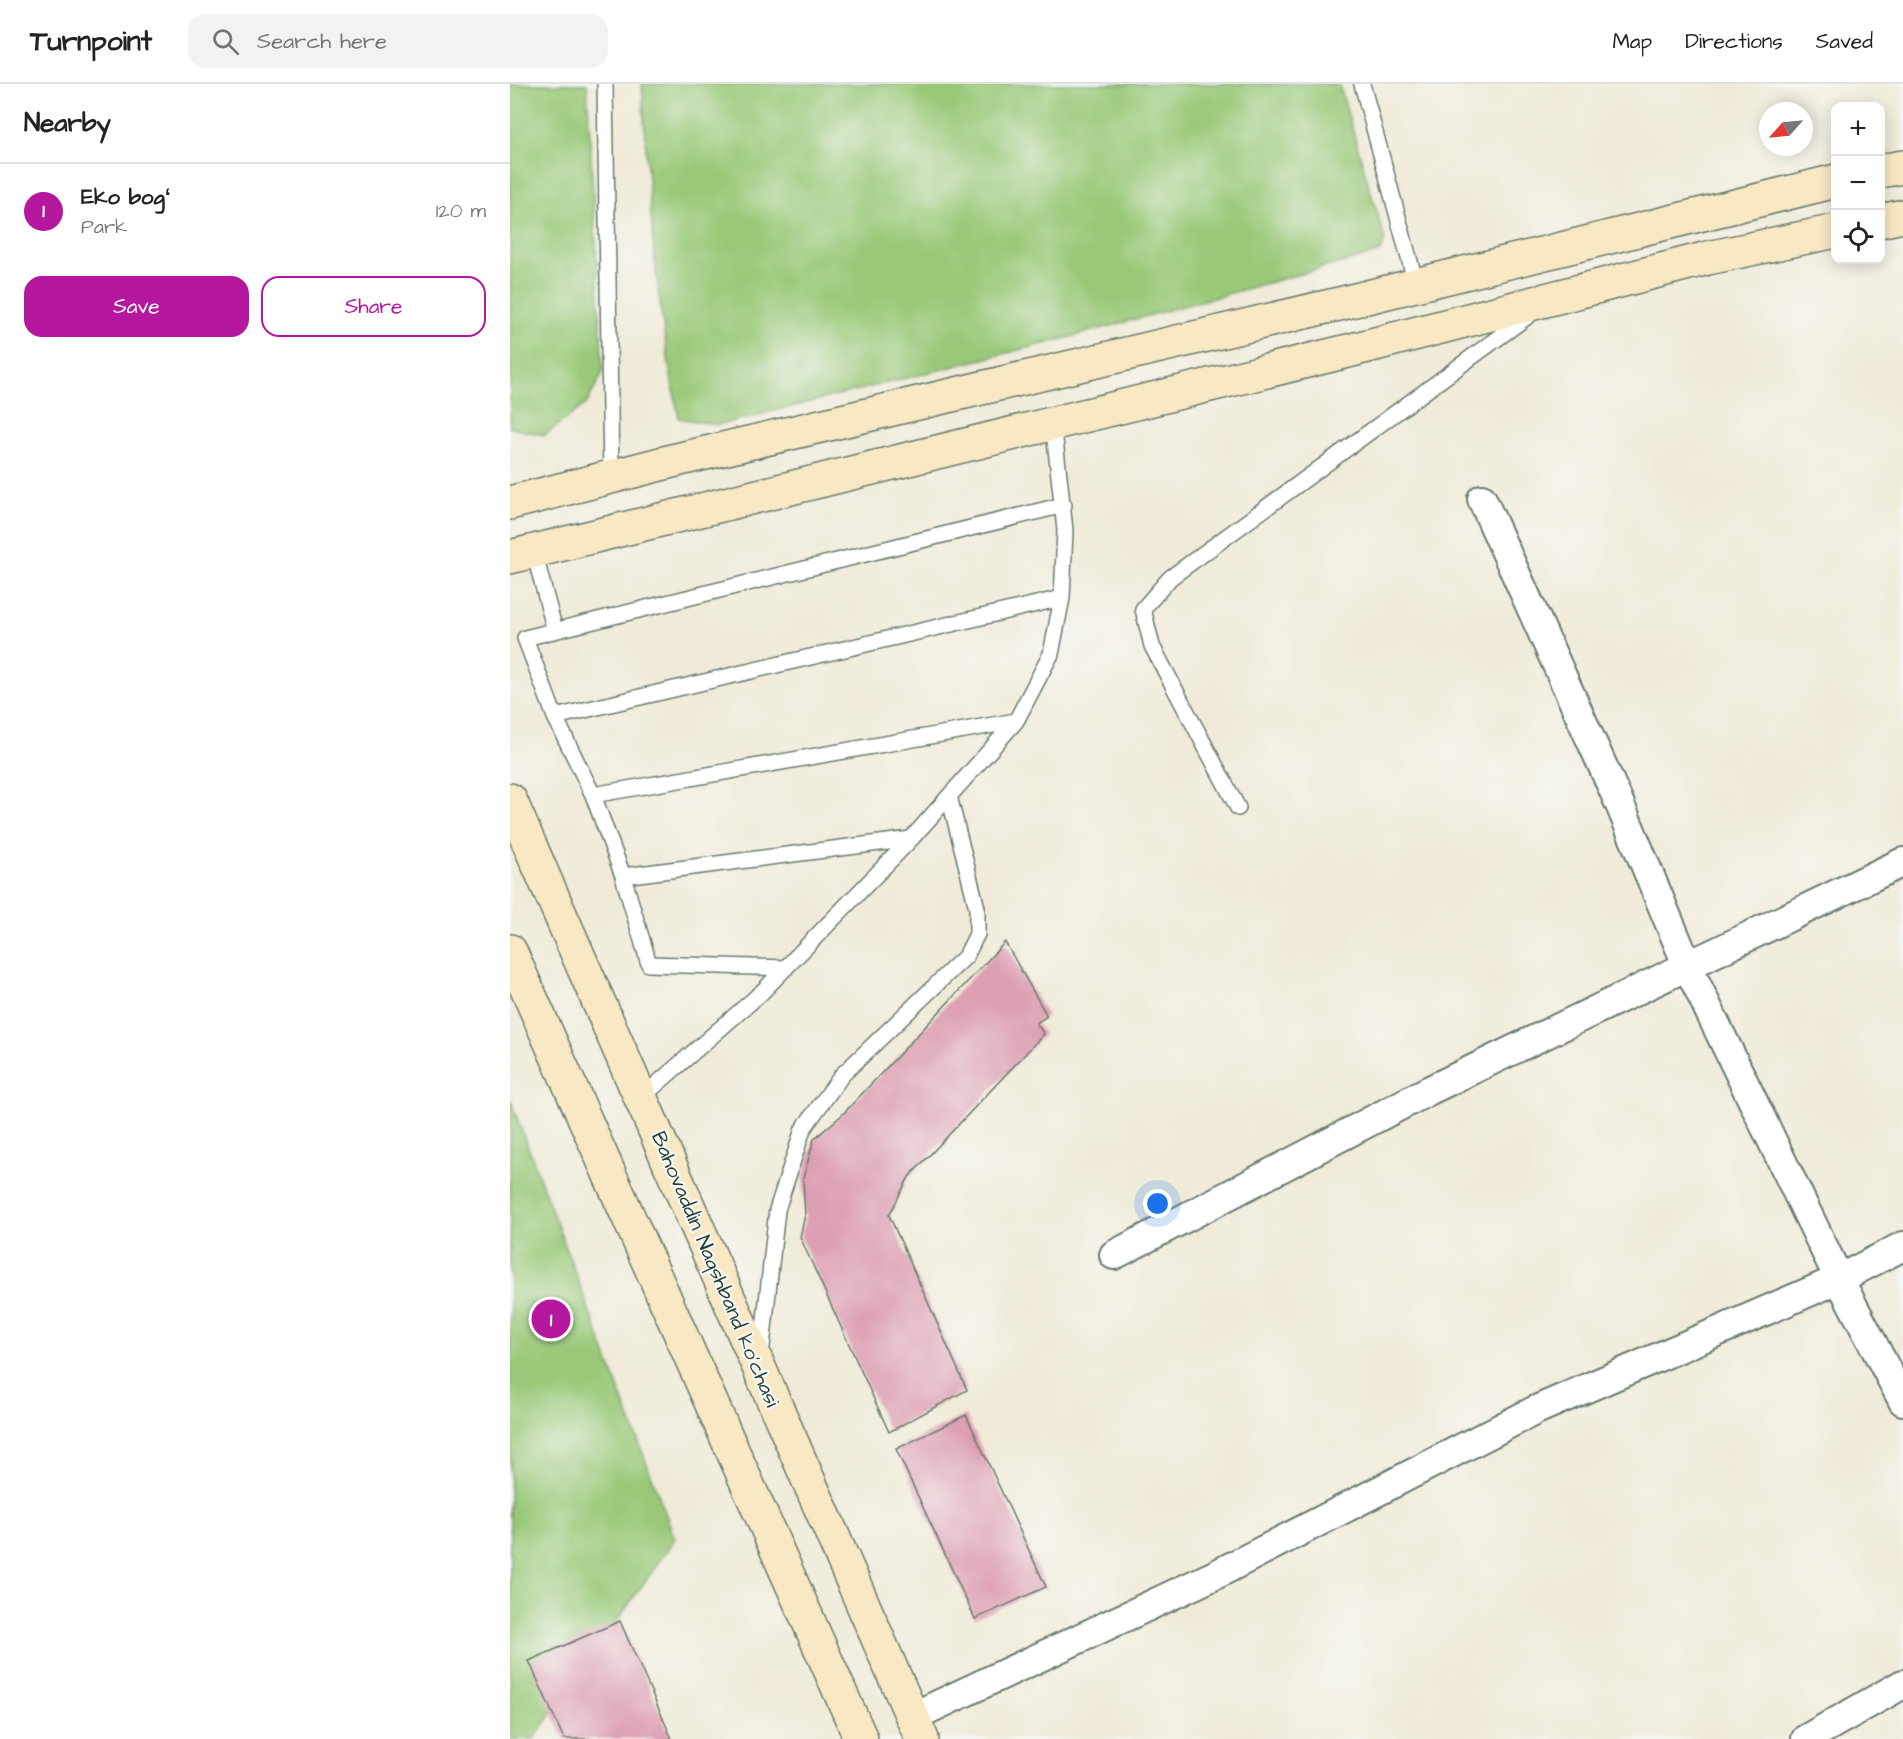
<!DOCTYPE html>
<meta charset="utf-8">
<style>
body{margin:0;font-family:"Architects Daughter",sans-serif;background:#f2f2f2;color:#222}
.controls{position:absolute;right:18px;top:18px;display:grid;overflow:hidden;border-radius:12px;box-shadow:0 3px 15px #0003}
.controls button{width:54px;height:54px;display:grid;place-items:center;padding:0;border:0;border-bottom:2px solid #e0e0e0;background:#fff;color:#222;font:30px sans-serif}
.compass{position:absolute;left:1249px;top:18px;width:54px;height:54px;border-radius:50%;background:#fff;box-shadow:0 3px 15px #0003;rotate:243deg}
.you{position:absolute;left:648px;top:1120px;width:21px;height:21px;margin:-15px;border:4px solid #fff;border-radius:50%;background:#1a73e8;box-shadow:0 0 0 9px #1a73e833}
.badge{display:grid;place-items:center;width:39px;height:39px;border-radius:50%;background:#b5179e;color:#fff;font-size:20px;font-weight:700}
.pin{position:absolute;translate:-50% -50%;border:3px solid #fff;box-shadow:0 2px 6px #0006}
.list{margin:0;padding:0;list-style:none}
h2{display:flex;justify-content:space-between;align-items:center;height:78px;margin:0;padding:0 24px;font-size:26px}
h2 small{font-size:20px;font-weight:400;color:#767676}
.list li{display:grid;grid-template-columns:39px 1fr auto;gap:18px;align-items:center;box-sizing:border-box;height:96px;padding:0 24px;border-top:2px solid #e0e0e0}
.list b{display:block;font-size:22px;white-space:nowrap}
.list p{margin:0;font-size:20px;white-space:nowrap;color:#767676}
.list em{font-size:20px;font-style:normal;color:#767676}
.actions{display:flex;gap:12px;padding:18px 24px}
.actions a{flex:1;padding:14px 0;border:2px solid #b5179e;border-radius:18px;text-align:center;font-size:21px;color:#b5179e}
.actions .main{background:#b5179e;color:#fff}
.icon{flex:none;width:33px;height:33px;fill:none;stroke:currentColor;stroke-width:2;stroke-linecap:round;stroke-linejoin:round}
.map{position:relative;flex:none;width:1393px;height:1655px;overflow:hidden}
header{display:flex;align-items:center;gap:36px;box-sizing:border-box;height:84px;padding:0 30px;background:#fff;border-bottom:2px solid #e0e0e0}
header strong{font-size:28px}
nav{display:flex;gap:33px;margin-inline-start:auto;font-size:21px}
.search{width:420px;height:54px;background:#f2f2f2;display:flex;align-items:center;gap:15px;box-sizing:border-box;padding:0 21px;border-radius:18px;color:#767676;font-size:22px}
main{display:flex}
aside{flex:1;background:#fff}
.map>svg:first-child{display:block}
</style>
<header>
<strong>Turnpoint</strong>
<div class="search"><svg class="icon" aria-label="search" viewBox="0 0 24 24"><circle cx="10" cy="10" r="6"/><path d="M15 15l6 6"/></svg>Search here</div>
<nav><a>Map</a><a>Directions</a><a>Saved</a></nav>
</header>
<main>
<aside>
<h2>Nearby<small></small></h2>
<ul class="list">
<li><span class="badge">1</span><div><b>Eko bogʻ</b><p>Park</p></div><em>120 m</em></li>
</ul>
<div class="actions"><a class="main">Save</a><a>Share</a></div>
</aside>
<div class="map">
<svg width="1393" height="1655" viewBox="0 0 1393 1655">
<rect width="100%" height="100%" fill="#f6f6f2"/>
<filter id="ink" filterUnits="userSpaceOnUse"><feTurbulence type="fractalNoise" baseFrequency=".0167" numOctaves="2"/><feDisplacementMap in="SourceGraphic" scale="12" xChannelSelector="R" yChannelSelector="G"/><feConvolveMatrix kernelMatrix="1 2 1 2 8 2 1 2 1" color-interpolation-filters="sRGB"/></filter>
<filter id="wash" filterUnits="userSpaceOnUse"><feTurbulence type="fractalNoise" baseFrequency=".008" numOctaves="4" result="noise"/><feDisplacementMap in="SourceGraphic" scale="24" xChannelSelector="R" yChannelSelector="G"/><feGaussianBlur stdDeviation="1.35" result="paint"/><feColorMatrix in="noise" values="0 0 0 0 0 0 0 0 0 0 0 0 0 0 0 0 0 1.4 0 .05"/><feComposite in="paint" operator="in"/></filter>
<g filter="url(#wash)">
<rect width="100%" height="100%" fill="#f0ebd8"/>
<!-- green -->
<path fill="#99c978" stroke="#5c8356" stroke-width="1.5" d="M0 0H77L93 288 77 319 35 351 0 344Z
M132 0H829L875 156 870 168 557 254 208 341 169 334C146 224 138 112 132 0Z
M0 1015 165 1455 24 1655H0Z"/>
<g id="blocks">
<!-- building -->
<path fill="#dd9fb2" d="M495 858 537 932 526 939 534 950 399 1093 379 1131 457 1306 379 1348 290 1153 295 1131 293 1095 304 1055 332 1031Z
M456 1331 536 1503 465 1535 386 1365Z
M110 1537 162 1655H54L19 1577Z"/>
</g>
</g>
<g filter="url(#ink)">
<use href="#blocks" fill-opacity="0" stroke="#687a6d" stroke-width="1.5"/>
<g fill="none" stroke-linecap="round" stroke-linejoin="round">
<!-- lane casing -->
<g stroke="#687a6d" stroke-width="18">
<path id="lane" d="M95 0 101 393
M852 0 906 200
M24 468 45 547
M45 633 552 514 555 446 543 338
M83 711 506 637
M728 724 642 562 633 525 660 494 1022 229
M113 792 401 755
M276 884 139 880 113 792 83 711 45 633 15 554 554 421
M132 1013 251 909 401 755 506 637 541 570 552 514
M251 1272 267 1126 293 1045 332 991 456 872 467 850V824L439 712"/>
</g>
<!-- street casing -->
<g stroke="#687a6d" stroke-width="32">
<path id="street" d="M972 415 1108 716 1178 883 1329 1195 1393 1317
M604 1171 920 1006 1393 778
M402 1633 707 1490 1026 1326 1329 1195 1393 1162
M1296 1655 1393 1600"/>
</g>
<!-- secondary casing -->
<g stroke="#687a6d" stroke-width="36">
<path id="secondary" d="M1370 87 1393 83
M1370 137 1393 132
M0 419 166 376 833 219 1326 97
M0 473 842 266 1198 174 1326 147
M0 716 412 1655
M0 867 351 1655"/>
</g>
<!-- lane -->
<use href="#lane" stroke="#fff" stroke-width="15"/>
<!-- street -->
<use href="#street" stroke="#fff" stroke-width="28"/>
<!-- secondary -->
<use href="#secondary" stroke="#f8e8c3" stroke-width="33"/>
</g>
</g>
<g text-anchor="middle" stroke-width="4.5" stroke-linejoin="round" paint-order="stroke">
<!-- street labels -->
<g font-size="21" fill="#1f3d34" stroke="#f6f6f2">
<text transform="translate(206 1185) rotate(67)" y="7">Bahovaddin Naqshband ko'chasi</text>
</g>
</g>
</svg>
<div class="controls">
<button>+</button>
<button>−</button>
<button><svg class="icon" aria-label="locate" viewBox="0 0 24 24"><circle cx="12" cy="12" r="6"/><path d="M12 2v4M12 18v4M2 12h4M18 12h4"/></svg></button>
</div>
<svg class="compass" viewBox="-18 -18 36 36"><path d="M0-13l5 13h-10z" fill="#e53935"/><path d="M0 13l5-13h-10z" fill="#767676"/></svg>
<div class="you"></div>
<div class="pin badge" style="left:41px;top:1235px">1</div>
</div>
</main>
